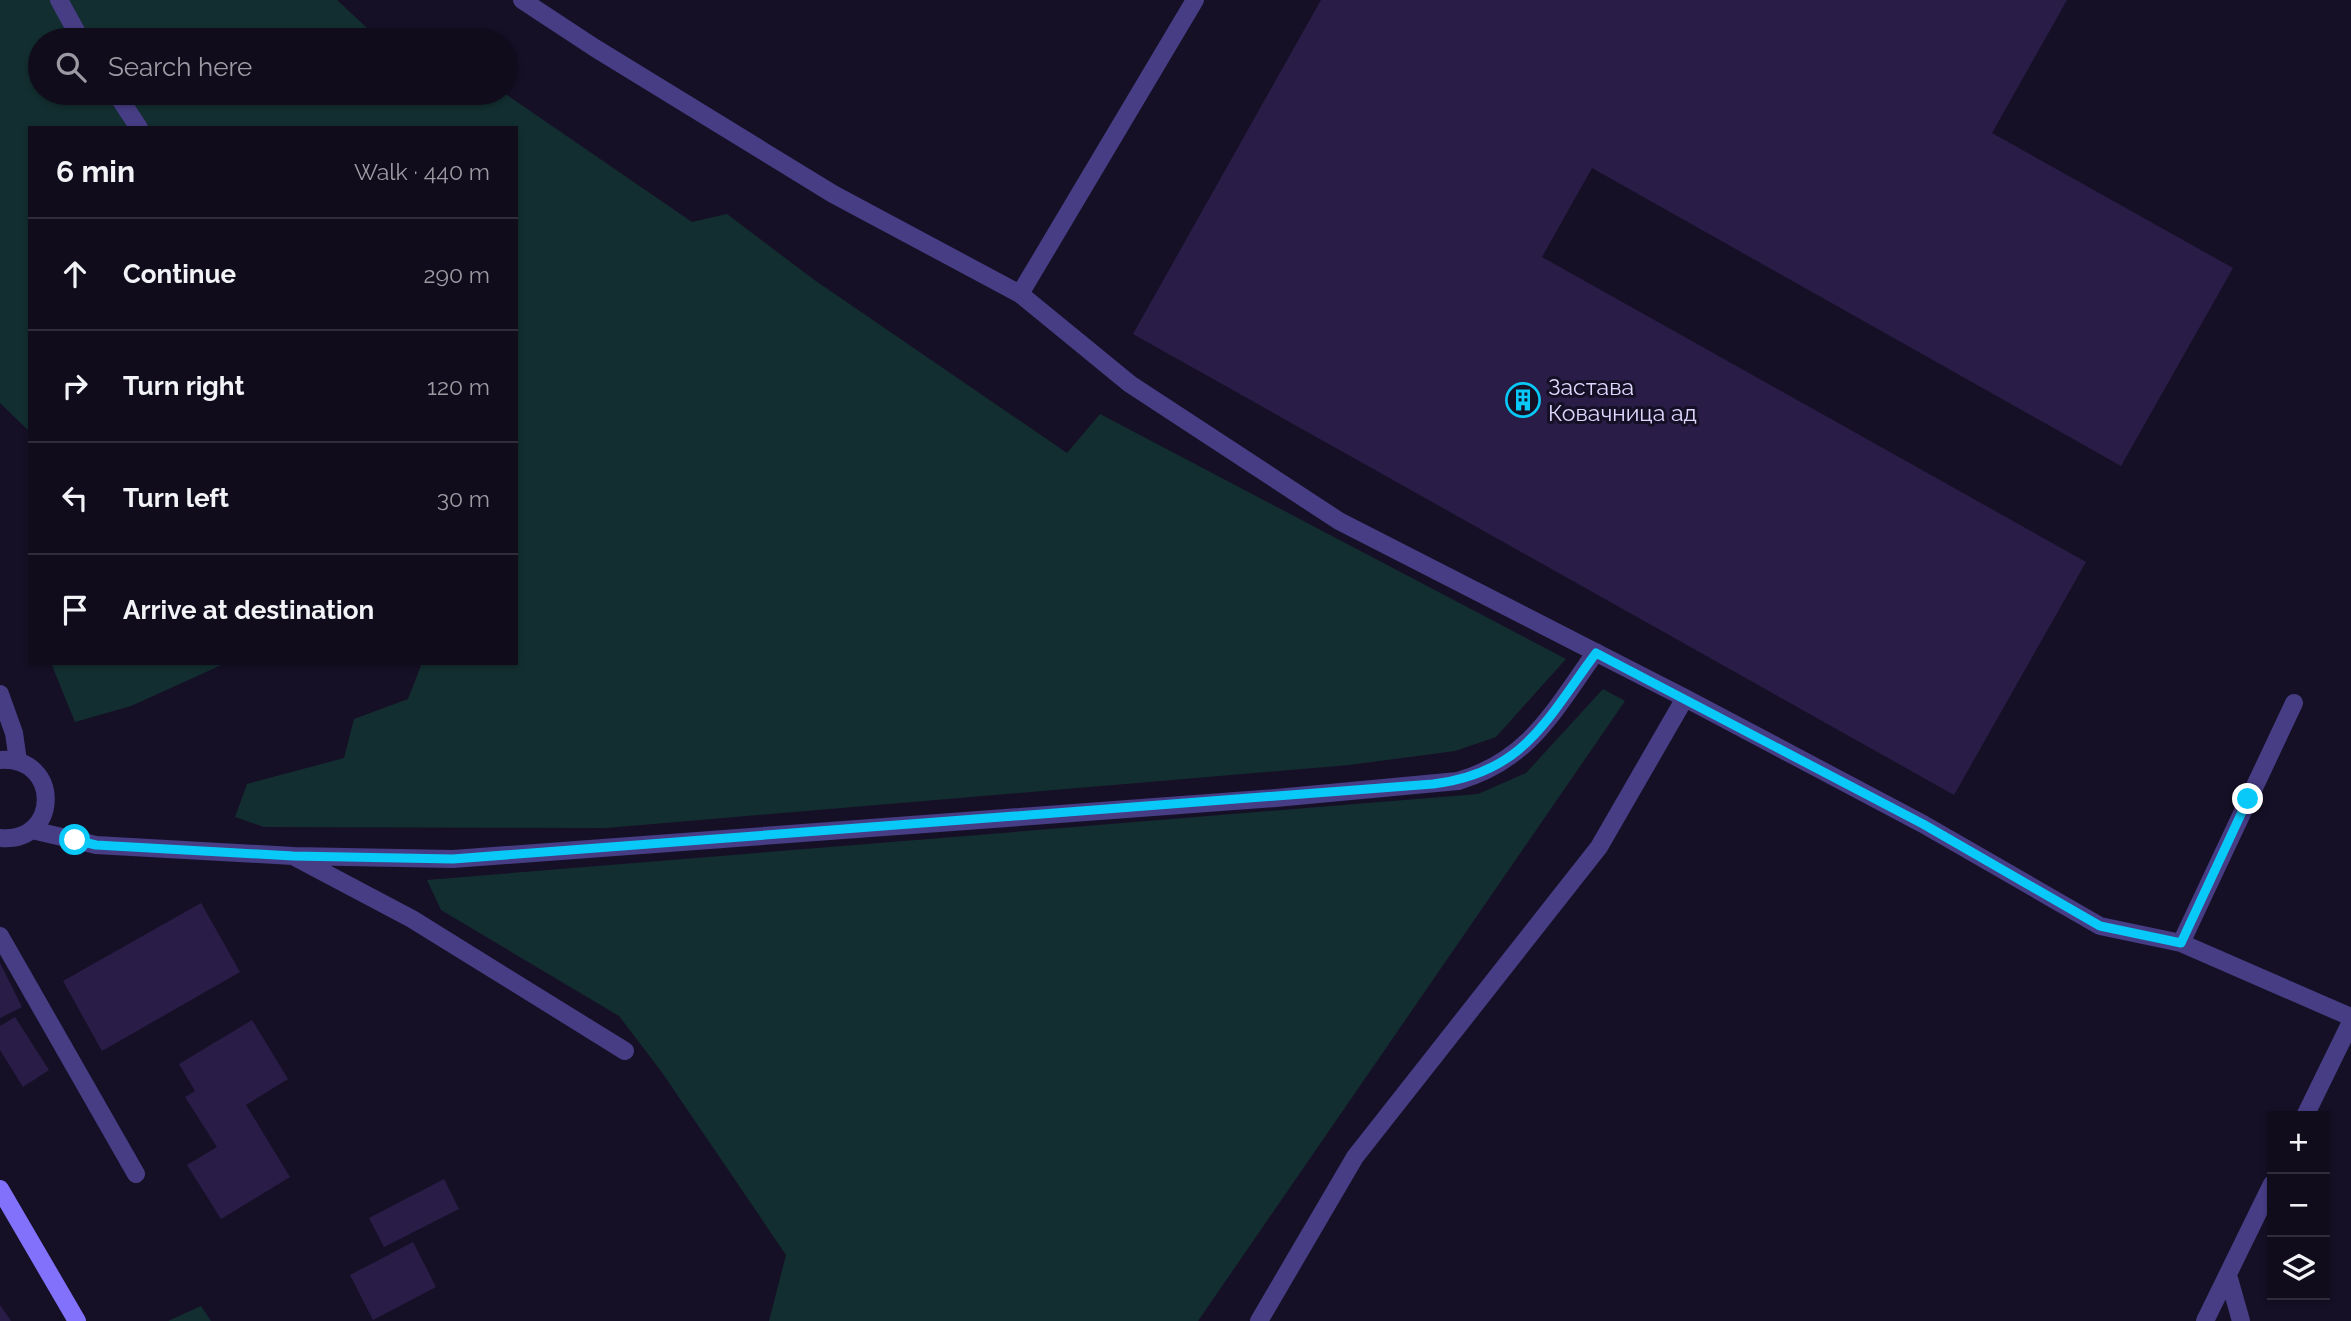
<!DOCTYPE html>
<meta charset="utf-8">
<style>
body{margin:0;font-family:Raleway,sans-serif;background:#191525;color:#f1f3f6}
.controls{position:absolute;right:21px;bottom:21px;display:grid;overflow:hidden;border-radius:0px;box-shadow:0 2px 5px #0004}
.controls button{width:63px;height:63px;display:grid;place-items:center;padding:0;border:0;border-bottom:2px solid #302c3b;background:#100c1c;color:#f1f3f6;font:35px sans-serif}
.stop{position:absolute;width:21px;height:21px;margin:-16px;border:5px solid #09c9f8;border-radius:50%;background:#fff}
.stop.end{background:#09c9f8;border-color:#fff;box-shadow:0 2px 7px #0008}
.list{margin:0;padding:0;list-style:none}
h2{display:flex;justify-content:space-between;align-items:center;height:91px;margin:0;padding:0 28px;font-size:30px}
h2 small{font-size:23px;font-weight:400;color:#9c9ba3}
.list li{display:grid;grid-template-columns:46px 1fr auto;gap:21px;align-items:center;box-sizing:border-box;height:112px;padding:0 28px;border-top:2px solid #302c3b}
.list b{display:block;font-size:26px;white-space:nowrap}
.list em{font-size:23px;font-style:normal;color:#9c9ba3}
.icon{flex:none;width:38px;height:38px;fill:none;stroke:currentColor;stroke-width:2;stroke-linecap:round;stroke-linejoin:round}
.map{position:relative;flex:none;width:2351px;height:1321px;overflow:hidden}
.search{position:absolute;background:#100c1c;box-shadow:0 2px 5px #0004;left:28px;top:28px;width:490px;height:77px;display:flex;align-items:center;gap:18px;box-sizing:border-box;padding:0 24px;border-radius:38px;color:#9c9ba3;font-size:26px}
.panel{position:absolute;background:#100c1c;box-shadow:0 2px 5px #0004;left:28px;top:126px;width:490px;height:539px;border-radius:0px}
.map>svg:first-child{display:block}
</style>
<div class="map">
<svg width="2351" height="1321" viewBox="0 0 2351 1321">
<rect width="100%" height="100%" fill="#161026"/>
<!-- green -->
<path fill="#132e30" d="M0 0H337L380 40H40V93H504L692 222 727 214 813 279 1067 453 1100 414 1566 659 1496 737 1455 751 1349 765 606 828 264 827 235 817 247 784 344 758 354 719 408 699 422 663H516V128H30V432L0 403Z
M51 663H226L131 706 75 722Z
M1603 689 1625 701 1198 1321H769L786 1255 661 1071 619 1016 441 910 427 880 1478 794 1526 773Z
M201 1306 211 1321H168Z"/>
<!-- building -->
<path fill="#291d47" d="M1321 0H2067L1992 133 2233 268 2121 466 1592 168 1542 257 2086 562 1954 795 1133 334Z
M201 903 240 972 102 1051 63 981Z
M0 963 22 1007 0 1018Z
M15 1017 49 1070 23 1087 0 1050V1026Z
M252 1020 288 1079 246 1105 290 1177 221 1219 187 1165 217 1147 185 1097 195 1091 179 1064Z
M444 1179 459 1209 384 1247 369 1218Z
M413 1242 436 1287 373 1320 350 1275Z
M0 1305 11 1321H0Z"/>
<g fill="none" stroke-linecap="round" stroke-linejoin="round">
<!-- service -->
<path stroke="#463d84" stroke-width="18" d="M59 0 81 40
M522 0 595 48 833 194 1020 294 1130 384 1339 521 1685 698 1923 824 2100 926 2181 943
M116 93 139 128
M1020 294 1195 0
M0 694 14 733 18 761
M2294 703 2181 943 2351 1017
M0 760C62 756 60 844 0 838
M32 830 96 845 293 856 412 919 625 1051
M293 856 453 859 1276 798 1458 781C1530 760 1554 710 1596 652
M0 936 136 1174
M2305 1116 2351 1022
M2228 1275 2241 1321
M1259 1321 1355 1157 1599 847 1685 698
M2205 1321 2272 1184"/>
<!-- secondary -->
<path stroke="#8271fb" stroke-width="18" d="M0 1189 77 1321"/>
</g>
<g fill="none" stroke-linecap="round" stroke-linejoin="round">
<!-- route -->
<path stroke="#09c9f8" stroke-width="9" d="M75 840 96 845 293 856 453 859 1433 784C1524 773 1546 720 1596 653L1923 824 2100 926 2181 943 2248 799"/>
</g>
<!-- icons -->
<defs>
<g id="building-ring" transform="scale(1.75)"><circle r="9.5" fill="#161026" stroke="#09c9f8" stroke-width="1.5"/><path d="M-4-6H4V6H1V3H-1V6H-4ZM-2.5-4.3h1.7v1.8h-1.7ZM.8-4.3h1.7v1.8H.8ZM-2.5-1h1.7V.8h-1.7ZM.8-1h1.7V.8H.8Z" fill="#09c9f8"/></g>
</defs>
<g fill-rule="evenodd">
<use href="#building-ring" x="1523" y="400"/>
</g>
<g text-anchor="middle" stroke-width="6" stroke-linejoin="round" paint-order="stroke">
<!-- poi labels -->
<g font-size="23" fill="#dfd7fe" stroke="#161026" text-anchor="start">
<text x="1548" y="395">Застава<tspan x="1548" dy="26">Ковачница ад</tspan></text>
</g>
</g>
</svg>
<div class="controls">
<button>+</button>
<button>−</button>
<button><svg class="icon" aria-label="layers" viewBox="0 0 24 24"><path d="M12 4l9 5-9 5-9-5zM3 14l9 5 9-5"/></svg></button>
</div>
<div class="stop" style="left:75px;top:840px"></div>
<div class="stop end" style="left:2248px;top:799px"></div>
<div class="search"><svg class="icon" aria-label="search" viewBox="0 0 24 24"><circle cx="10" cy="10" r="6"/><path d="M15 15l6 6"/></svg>Search here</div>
<section class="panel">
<h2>6 min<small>Walk · 440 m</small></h2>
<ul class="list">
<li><svg class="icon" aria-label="ahead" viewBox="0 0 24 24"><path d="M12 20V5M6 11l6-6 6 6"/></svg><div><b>Continue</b></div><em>290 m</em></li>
<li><svg class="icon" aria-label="right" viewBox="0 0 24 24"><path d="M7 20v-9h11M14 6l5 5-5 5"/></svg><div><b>Turn right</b></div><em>120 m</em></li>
<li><svg class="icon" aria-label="left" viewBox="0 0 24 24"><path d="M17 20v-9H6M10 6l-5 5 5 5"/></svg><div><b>Turn left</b></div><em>30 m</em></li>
<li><svg class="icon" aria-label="arrive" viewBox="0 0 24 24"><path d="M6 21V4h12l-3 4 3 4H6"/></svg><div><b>Arrive at destination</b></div></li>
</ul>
</section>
</div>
